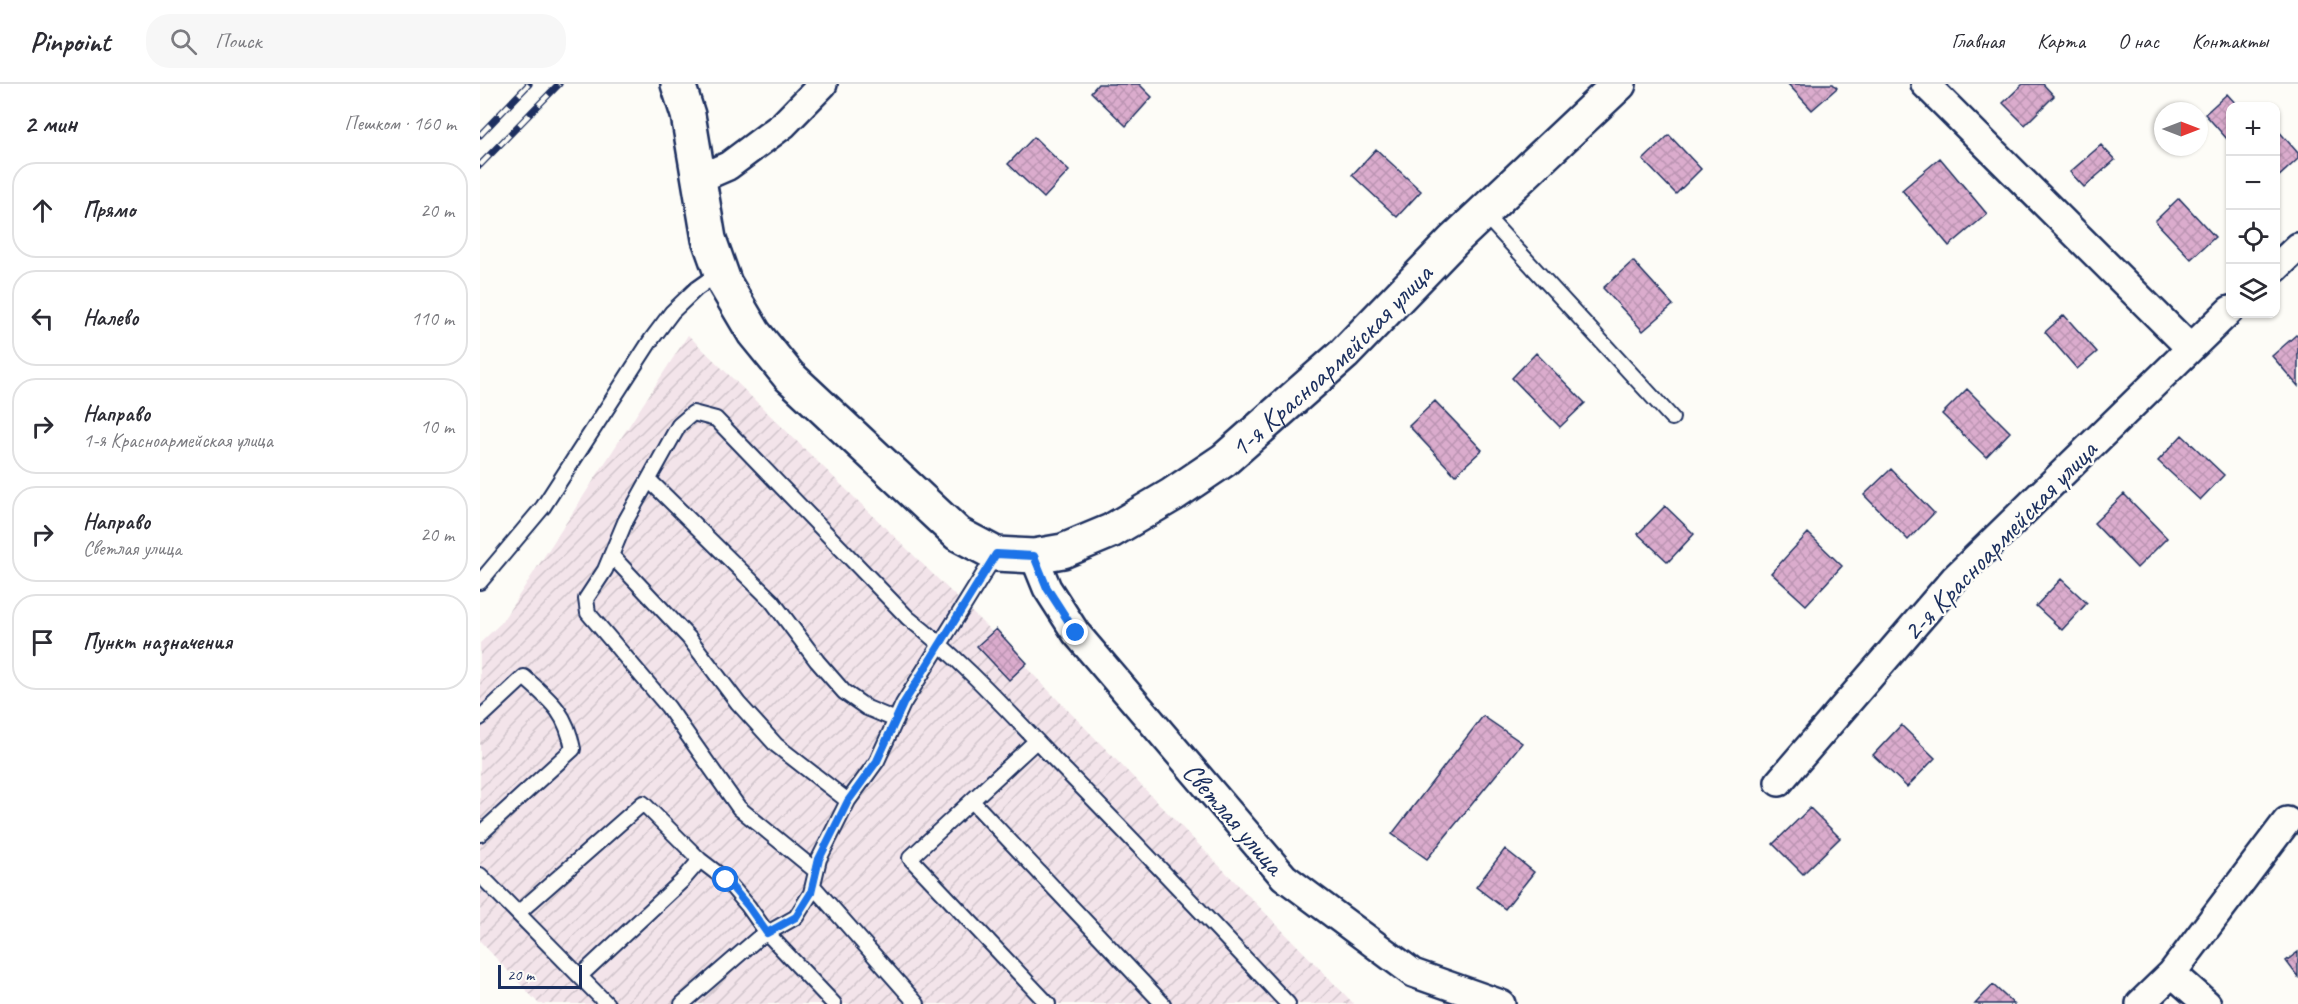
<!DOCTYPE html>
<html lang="ru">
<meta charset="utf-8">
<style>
body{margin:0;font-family:Caveat,sans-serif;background:#f7f7f7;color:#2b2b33}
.controls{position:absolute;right:18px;top:18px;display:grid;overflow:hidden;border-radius:12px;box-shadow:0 2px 4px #0004}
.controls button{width:54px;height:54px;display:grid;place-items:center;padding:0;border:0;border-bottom:2px solid #e1e1e2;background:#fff;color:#2b2b33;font:30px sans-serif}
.compass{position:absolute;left:1674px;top:18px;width:54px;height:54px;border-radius:50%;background:#fff;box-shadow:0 2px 4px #0004;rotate:90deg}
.scale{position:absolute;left:18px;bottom:15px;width:84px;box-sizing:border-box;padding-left:6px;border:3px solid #1b2f5e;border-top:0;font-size:16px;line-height:21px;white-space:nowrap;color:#1b2f5e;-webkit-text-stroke:4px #fdfcf7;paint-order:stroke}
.stop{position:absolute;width:18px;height:18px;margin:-14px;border:4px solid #1a73e8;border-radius:50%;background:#fff}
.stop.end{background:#1a73e8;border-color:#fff;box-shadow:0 2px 6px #0008}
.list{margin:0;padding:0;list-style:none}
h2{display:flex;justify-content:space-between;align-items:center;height:78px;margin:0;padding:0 24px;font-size:26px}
h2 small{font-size:20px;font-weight:400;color:#7c7c81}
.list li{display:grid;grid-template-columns:39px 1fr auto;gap:18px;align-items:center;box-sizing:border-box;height:96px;margin:0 12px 12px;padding:0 12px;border:2px solid #e1e1e2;border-radius:24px}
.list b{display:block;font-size:22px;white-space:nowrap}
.list p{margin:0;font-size:20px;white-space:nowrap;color:#7c7c81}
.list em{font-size:20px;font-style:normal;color:#7c7c81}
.icon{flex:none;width:33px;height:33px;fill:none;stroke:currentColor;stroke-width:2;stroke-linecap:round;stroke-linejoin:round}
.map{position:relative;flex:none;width:1818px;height:920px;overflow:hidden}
header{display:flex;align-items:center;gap:36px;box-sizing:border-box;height:84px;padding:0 30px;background:#fff;border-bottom:2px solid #e1e1e2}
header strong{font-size:28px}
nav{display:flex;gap:33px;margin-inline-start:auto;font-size:21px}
.search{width:420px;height:54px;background:#f7f7f7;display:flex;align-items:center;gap:15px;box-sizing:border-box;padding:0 21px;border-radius:24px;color:#7c7c81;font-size:22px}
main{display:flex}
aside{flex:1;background:#fff}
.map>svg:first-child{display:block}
</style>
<header>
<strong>Pinpoint</strong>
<div class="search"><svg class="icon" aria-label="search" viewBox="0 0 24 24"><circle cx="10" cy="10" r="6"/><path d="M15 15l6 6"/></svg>Поиск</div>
<nav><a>Главная</a><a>Карта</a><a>О нас</a><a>Контакты</a></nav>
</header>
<main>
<aside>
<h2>2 мин<small>Пешком · 160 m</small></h2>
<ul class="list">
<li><svg class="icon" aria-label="ahead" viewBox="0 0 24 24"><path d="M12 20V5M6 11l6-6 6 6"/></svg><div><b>Прямо</b></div><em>20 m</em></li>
<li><svg class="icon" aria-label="left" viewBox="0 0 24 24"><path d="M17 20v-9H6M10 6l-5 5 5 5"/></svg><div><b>Налево</b></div><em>110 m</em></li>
<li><svg class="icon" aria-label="right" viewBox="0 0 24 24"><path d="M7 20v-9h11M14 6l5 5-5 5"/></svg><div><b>Направо</b><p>1-я Красноармейская улица</p></div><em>10 m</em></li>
<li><svg class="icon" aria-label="right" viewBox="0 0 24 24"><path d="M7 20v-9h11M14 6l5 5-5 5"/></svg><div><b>Направо</b><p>Светлая улица</p></div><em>20 m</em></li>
<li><svg class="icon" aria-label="arrive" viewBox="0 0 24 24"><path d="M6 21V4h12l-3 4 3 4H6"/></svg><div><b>Пункт назначения</b></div></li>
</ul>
</aside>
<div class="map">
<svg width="1818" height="920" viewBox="0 0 1818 920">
<defs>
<pattern id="industrial-furrows" width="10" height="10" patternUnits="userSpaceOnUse" patternTransform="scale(1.5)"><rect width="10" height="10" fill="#f3e4ea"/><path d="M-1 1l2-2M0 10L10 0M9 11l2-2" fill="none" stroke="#d0c4cb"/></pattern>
<pattern id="building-cross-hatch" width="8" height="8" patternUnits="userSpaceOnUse" patternTransform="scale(1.5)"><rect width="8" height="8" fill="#dbaccd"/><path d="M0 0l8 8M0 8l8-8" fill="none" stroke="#bb94b2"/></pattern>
</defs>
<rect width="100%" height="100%" fill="#fdfcf7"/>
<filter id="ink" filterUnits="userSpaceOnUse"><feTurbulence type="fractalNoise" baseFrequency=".0167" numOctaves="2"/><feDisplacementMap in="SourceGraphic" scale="12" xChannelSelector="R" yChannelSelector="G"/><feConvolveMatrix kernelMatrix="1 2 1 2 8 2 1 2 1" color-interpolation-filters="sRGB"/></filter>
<g filter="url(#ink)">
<!-- industrial -->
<path fill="url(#industrial-furrows)" d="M208 251 504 540 874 920H59L0 857V559L21 539Z"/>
<!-- building -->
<path fill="url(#building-cross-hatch)" stroke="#1b2f5e" stroke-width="1.5" d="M618 0H659L672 13 646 42 611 8Z
M1308 0H1353L1357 4 1332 26Z
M1543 0H1563L1574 12 1545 41 1523 19Z
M1747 10 1758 22H1750V52L1747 55 1725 30Z
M1796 44 1818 69V75L1797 94Z
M1189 51 1221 85 1196 110 1163 76Z
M554 53 589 87 564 114 528 80Z
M1621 61 1635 76 1604 103 1590 88Z
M896 65 941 107 917 133 872 91Z
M1460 74 1507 130 1469 162 1422 106Z
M1699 114 1735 153 1711 175 1675 137Z
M1153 177 1193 221 1163 247 1123 204Z
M1584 231 1617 268 1597 285 1565 248Z
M1816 251 1818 253V302L1792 272Z
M1056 269 1105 319 1080 343 1032 294Z
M1487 305 1530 348 1506 373 1462 330Z
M955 317 1002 366 975 391 929 342Z
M1702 351 1744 391 1720 416 1678 377Z
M1411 385 1454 429 1428 456 1384 411Z
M1644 410 1687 454 1657 484 1614 439Z
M1185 422 1214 450 1188 478 1158 450Z
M1328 449 1362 482 1326 521 1291 489Z
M1581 495 1607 519 1582 546 1556 522Z
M516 545 547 579 529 596 497 562Z
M1003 632 1042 659 947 775 912 750Z
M1421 641 1455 674 1427 703 1393 671Z
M1330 724 1360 754 1323 790 1293 760Z
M1025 765 1054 788 1025 825 996 803Z
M1818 868V893L1806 877Z
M1513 901 1534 920H1495Z"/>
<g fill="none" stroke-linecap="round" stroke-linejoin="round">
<!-- service casing -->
<g stroke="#1b2f5e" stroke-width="18">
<path id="service" d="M1003 129 1192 334
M169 396 292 517 337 577 364 608 387 624 416 636
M131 471 209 554 258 619 296 661 368 717
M0 498 63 423 171 256 192 228 216 205 240 188
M0 634 44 593C71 617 86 628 93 665L0 750
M556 657 430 774 568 920
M492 717 683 920
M336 787 259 724 188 623 108 529 106 515 125 486 145 438 199 341 213 329 236 335 428 534C481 575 526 625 572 673 652 754 730 837 808 920
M0 791 127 920
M333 802 437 920
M38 829 163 719 220 776 246 796 268 822 287 849 354 920
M100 892 202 797 220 776
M202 920 277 855 316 833 331 809 339 775 368 717 397 677 423 620 516 470"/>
</g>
<!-- minor casing -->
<g stroke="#1b2f5e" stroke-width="32">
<path id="minor" d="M1445 0 1710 264
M218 95 248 82 303 41 343 0
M1796 184 1818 163
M554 472 567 504 596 549 804 793 933 889 1021 920
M1299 698 1474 495 1750 226
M1692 889 1807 737
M1660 920 1692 889 1727 920"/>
</g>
<!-- tertiary casing -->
<g stroke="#1b2f5e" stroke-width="38">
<g id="tertiary">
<path id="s1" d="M198 0 208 31 229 155 245 200 274 249 309 292 478 450 516 470 554 472 583 467 631 447 692 411 744 376 864 270 973 157 1139 0"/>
</g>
</g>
<!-- service -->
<use href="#service" stroke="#fdfcf7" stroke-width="14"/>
<!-- minor -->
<use href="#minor" stroke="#fdfcf7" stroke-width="27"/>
<!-- tertiary -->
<use href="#tertiary" stroke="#fdfcf7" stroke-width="33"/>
<!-- rail casing -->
<g stroke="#1b2f5e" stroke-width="7">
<path id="rail" d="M0 51 49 0
M0 81 79 0"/>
</g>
<!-- rail -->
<use href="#rail" stroke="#fdfcf7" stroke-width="4.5" stroke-dasharray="14" stroke-linecap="butt"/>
</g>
</g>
<g fill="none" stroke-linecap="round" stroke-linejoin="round" filter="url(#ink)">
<!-- route -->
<path stroke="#1a73e8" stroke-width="8" d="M246 796 268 822 287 849 316 833 331 809 339 775 368 717 397 677 423 620 516 470 554 472 567 504 596 549"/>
</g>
<g text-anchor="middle" stroke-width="5" stroke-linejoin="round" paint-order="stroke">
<!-- street labels -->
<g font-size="28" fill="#1b2f5e" stroke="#fdfcf7">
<text dy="10" stroke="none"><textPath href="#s1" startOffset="992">1-я Красноармейская улица</textPath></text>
<text transform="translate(1519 456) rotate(-46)" y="10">2-я Красноармейская улица</text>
<text transform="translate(754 734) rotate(49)" y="10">Светлая улица</text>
</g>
</g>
</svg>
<div class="controls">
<button>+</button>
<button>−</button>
<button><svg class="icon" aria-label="locate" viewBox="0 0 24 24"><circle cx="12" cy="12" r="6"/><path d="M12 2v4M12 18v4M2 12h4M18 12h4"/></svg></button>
<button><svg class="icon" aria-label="layers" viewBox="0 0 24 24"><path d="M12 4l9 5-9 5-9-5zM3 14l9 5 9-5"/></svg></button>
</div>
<svg class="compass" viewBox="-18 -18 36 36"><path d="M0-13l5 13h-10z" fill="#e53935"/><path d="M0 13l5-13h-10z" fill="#7c7c81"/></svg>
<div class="scale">20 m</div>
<div class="stop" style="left:246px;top:796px"></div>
<div class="stop end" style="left:596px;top:549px"></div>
</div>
</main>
